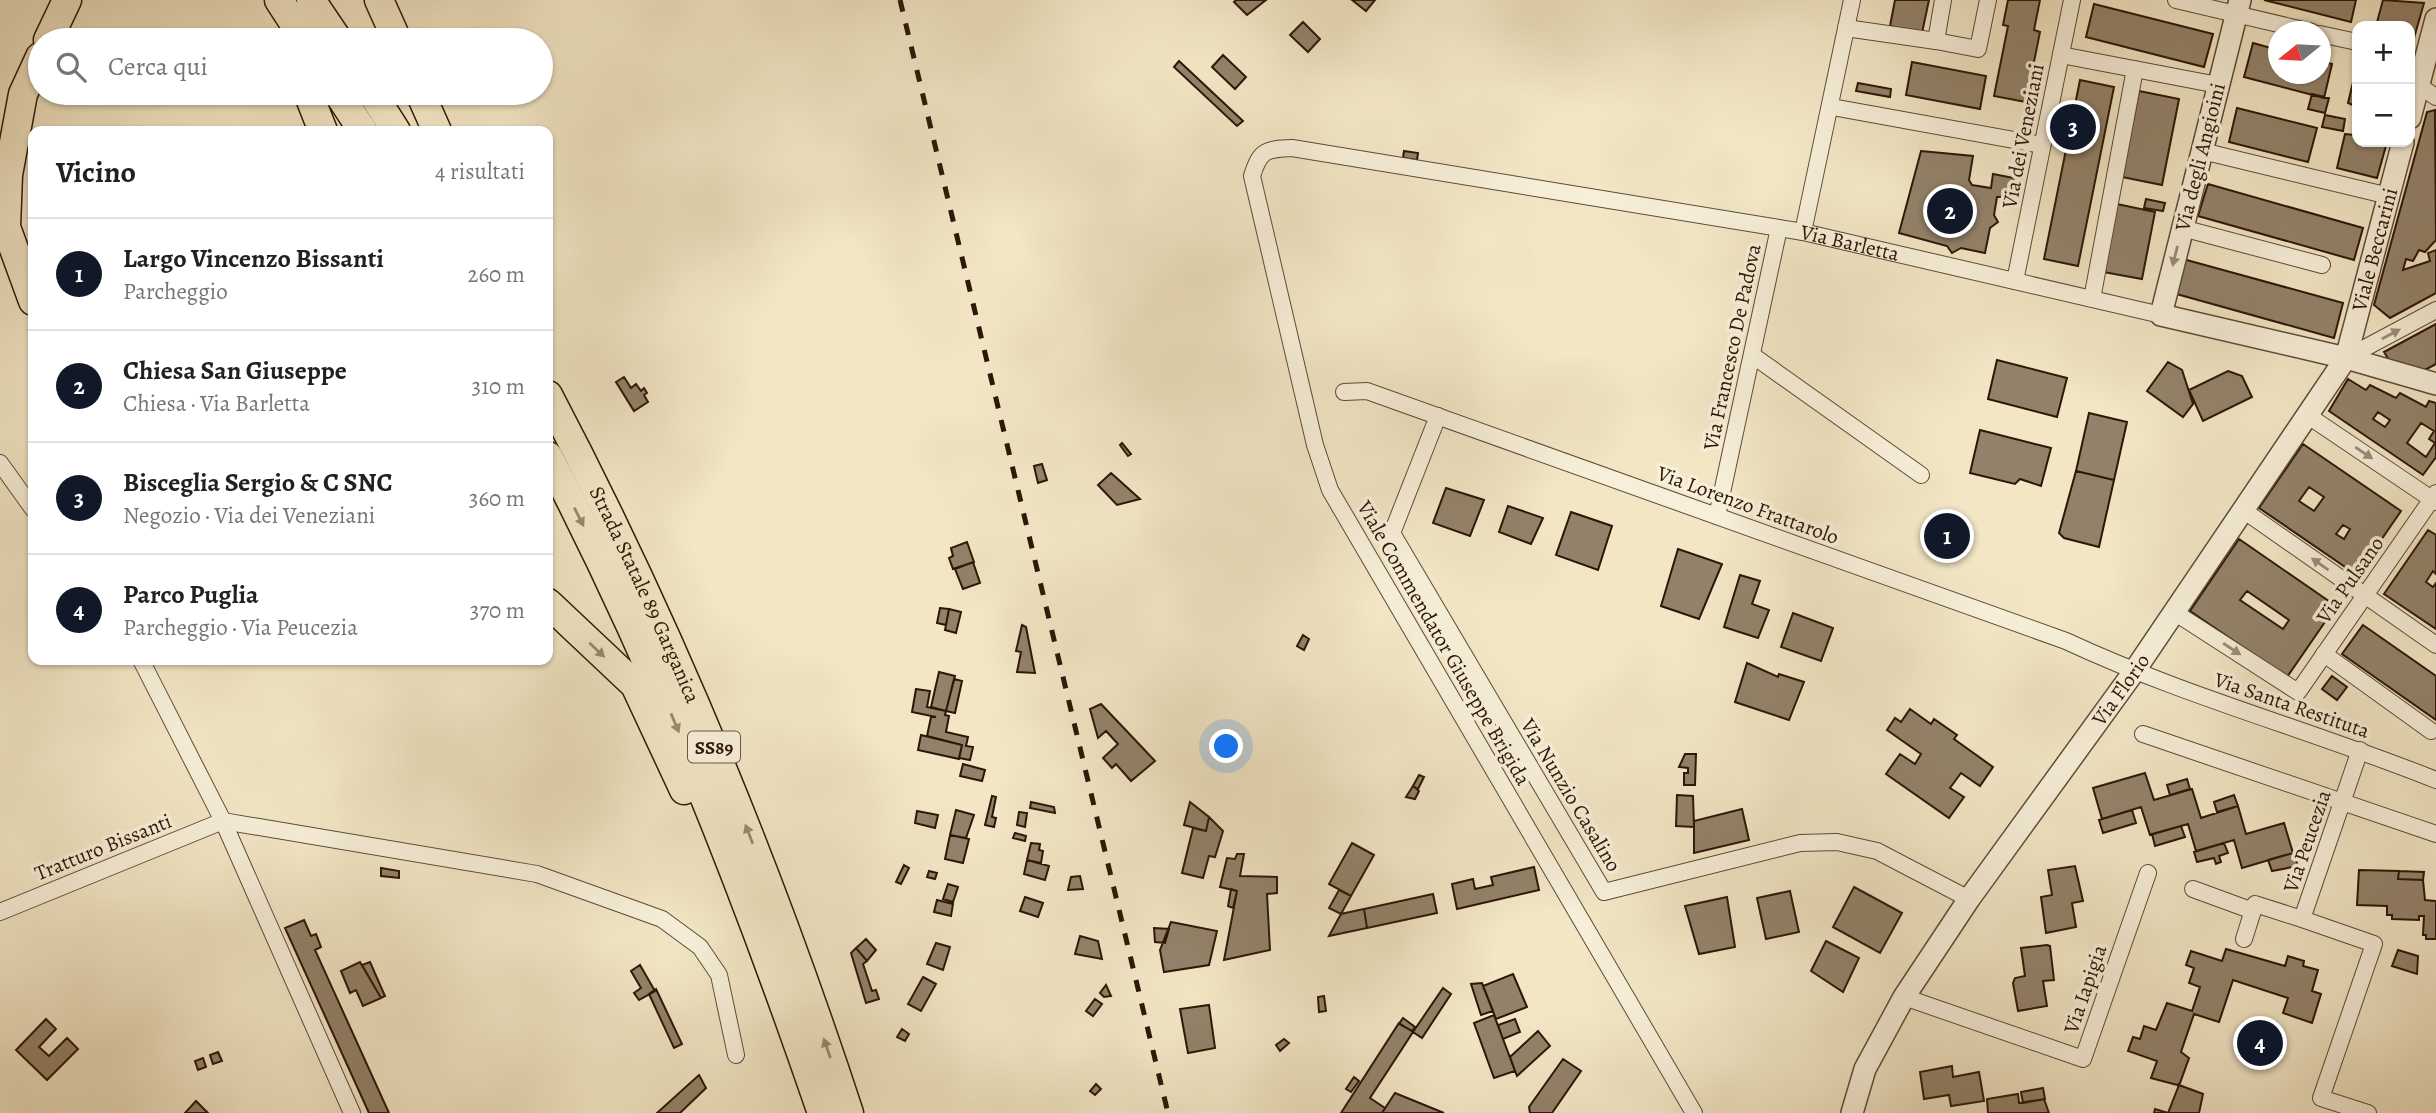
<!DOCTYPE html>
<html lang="it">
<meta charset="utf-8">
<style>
body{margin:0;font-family:Alegreya,serif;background:#f6f6f6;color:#202124}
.controls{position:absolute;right:21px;top:21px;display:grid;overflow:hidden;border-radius:14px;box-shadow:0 2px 5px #0004}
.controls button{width:63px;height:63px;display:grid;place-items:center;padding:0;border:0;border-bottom:2px solid #e0e0e0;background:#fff;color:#202124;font:35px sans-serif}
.compass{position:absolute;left:2268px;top:21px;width:63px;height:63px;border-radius:50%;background:#fff;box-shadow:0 2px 5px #0004;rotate:252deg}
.you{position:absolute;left:1227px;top:747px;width:24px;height:24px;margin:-18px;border:5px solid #fff;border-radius:50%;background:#1a73e8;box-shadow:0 0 0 10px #1a73e833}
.badge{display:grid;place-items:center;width:46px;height:46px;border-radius:50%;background:#111827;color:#fff;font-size:23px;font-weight:700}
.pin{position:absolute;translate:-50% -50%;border:4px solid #fff;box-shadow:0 2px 7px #0006}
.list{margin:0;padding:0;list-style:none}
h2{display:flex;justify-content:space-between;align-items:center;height:91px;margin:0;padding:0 28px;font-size:30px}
h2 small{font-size:23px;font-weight:400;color:#757577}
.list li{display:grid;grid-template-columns:46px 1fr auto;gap:21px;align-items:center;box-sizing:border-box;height:112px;padding:0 28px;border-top:2px solid #e0e0e0}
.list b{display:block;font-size:26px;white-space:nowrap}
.list p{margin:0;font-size:23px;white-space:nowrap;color:#757577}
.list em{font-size:23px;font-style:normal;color:#757577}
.icon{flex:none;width:38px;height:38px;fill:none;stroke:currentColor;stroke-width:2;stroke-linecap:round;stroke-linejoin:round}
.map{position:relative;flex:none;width:2436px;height:1113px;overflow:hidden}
.search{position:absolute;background:#fff;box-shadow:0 2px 5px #0004;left:28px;top:28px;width:525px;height:77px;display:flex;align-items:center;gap:18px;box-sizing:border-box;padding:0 24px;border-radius:38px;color:#757577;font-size:26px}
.panel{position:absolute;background:#fff;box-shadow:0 2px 5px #0004;left:28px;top:126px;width:525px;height:539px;border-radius:14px}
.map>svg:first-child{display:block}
</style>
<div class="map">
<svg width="2436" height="1113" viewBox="0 0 2436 1113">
<rect width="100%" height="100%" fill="#f2e6c5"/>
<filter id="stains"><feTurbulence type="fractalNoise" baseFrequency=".00286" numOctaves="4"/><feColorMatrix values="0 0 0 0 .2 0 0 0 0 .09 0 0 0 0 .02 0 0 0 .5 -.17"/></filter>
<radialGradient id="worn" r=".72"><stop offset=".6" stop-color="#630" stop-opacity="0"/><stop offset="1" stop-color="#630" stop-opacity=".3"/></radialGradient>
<!-- building -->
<path fill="#93826a" stroke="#2d1607" stroke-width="2" fill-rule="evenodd" d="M1236 0H1266L1247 15 1234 2Z
M1352 0H1375L1366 11Z
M1895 0H1929L1922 33 1890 26Z
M2008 0H2040L2034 30 2040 32 2026 102 1994 96 2008 26 2003 25Z
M2264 0H2356L2351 22Z
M2383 0 2424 3 2414 38 2410 37V26H2376Z
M2094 4 2213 34 2204 67 2086 37Z
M1303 22 1320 39 1308 52 1290 35Z
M2253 43 2278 50V74H2320V61L2332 64 2324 98 2244 77Z
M1223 55 1246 77 1235 89 1212 67Z
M1179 61 1243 121 1237 126 1174 67Z
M1912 62 1986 76 1980 109 1906 95Z
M2356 70H2357V107L2348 103Z
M2080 80 2114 87 2078 266 2044 259Z
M1858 83 1891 89 1890 97 1856 91Z
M2139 91 2179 99 2162 185 2122 177Z
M2312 94 2329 98 2325 113 2308 109Z
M2237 108 2317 128 2308 162 2229 142Z
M2435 110 2436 240 2425 252 2419 250 2413 261 2406 259 2403 270 2430 261 2428 253 2436 250V293L2390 318 2374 305 2427 112Z
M2325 115 2345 119 2343 131 2322 127Z
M2357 126V142H2387L2377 178 2337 168 2345 134 2355 135Z
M1404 151 1418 153 1417 160 1403 158Z
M1921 151 1973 156 1969 180 1972 185 1991 188 1993 174 2014 178 2012 192 2003 197H1997L1994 215 1998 222 1990 228 1985 253 1961 248 1952 253 1947 246 1899 233Z
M2208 184 2363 228 2354 260 2198 216Z
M2146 199 2165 203 2163 211 2144 208Z
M2117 204 2155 212 2142 279 2103 272Z
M2183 259 2343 303 2334 338 2173 293Z
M2436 324V364L2421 372 2395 370 2384 352Z
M1997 360 2067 378 2057 417 1988 399Z
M2168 362 2182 370 2193 404 2183 417 2147 391Z
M2228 371 2242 376 2252 397 2203 421 2189 390Z
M624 377 631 388 636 384 641 391 644 388 647 393 644 395 648 402 634 411 616 382Z
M2348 379 2366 390 2370 385 2396 398 2400 393 2426 407 2429 401 2436 403V457L2423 475 2329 411ZM2378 412 2390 420 2385 427 2373 419ZM2421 423 2434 431 2429 439 2435 443 2426 457 2407 443Z
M2089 413 2127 422 2114 480 2076 471Z
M1980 430 2051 448 2041 486 2020 479 2015 484 1970 473Z
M1122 443 1131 454 1128 456 1120 445Z
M2303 444 2401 511 2357 575 2259 508ZM2309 487 2324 497 2314 511 2299 501ZM2343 525 2350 529 2344 539 2336 534Z
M1042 464 1047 480 1038 483 1034 466Z
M2076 471 2114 480 2099 547 2064 538 2059 533Z
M1111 473 1140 499 1117 505 1098 485Z
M1446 488 1484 500 1470 536 1433 523Z
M1508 506 1543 518 1531 544 1499 532Z
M1571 512 1612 526 1598 570 1556 555Z
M2428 530 2436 535V574L2433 571 2426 582 2433 587 2436 583V629L2384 594Z
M2239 539 2336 606 2287 677 2190 611ZM2247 591 2289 620 2283 629 2240 600Z
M967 542 974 562 953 569 949 558 953 556 951 548Z
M1678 549 1722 564 1699 619 1661 606Z
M973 562 980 583 963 589 955 569Z
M1740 575 1760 581 1752 604 1769 610 1758 638 1724 627Z
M940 608 949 609 946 625 937 623Z
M949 609 961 612 956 633 945 630Z
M1793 613 1833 628 1821 661 1781 647Z
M1022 625 1026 627 1035 673 1017 672 1021 652 1016 651Z
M2363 625 2436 676V720L2342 654Z
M1303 635 1309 639 1304 650 1297 646Z
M1747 663 1778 677 1779 674 1804 682 1789 720 1735 702Z
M939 672 955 676 946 711 931 707Z
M2332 676 2347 687 2337 700 2322 689Z
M954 679 962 681 955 713 946 711Z
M916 689 930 691 927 707 946 711 945 715 949 716 946 732 968 737 966 746 973 747 970 760 959 758 962 745 927 736 931 717H936L912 712Z
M1101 704 1155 761 1131 781 1116 764 1112 768 1103 758 1118 744 1106 731 1098 738 1090 709Z
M1910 709 1931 724 1934 719 1957 735 1954 739 1993 767 1980 786 1961 773 1950 788 1964 797 1949 818 1886 774 1900 754 1915 764 1921 754 1887 730 1895 718 1901 722Z
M921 735 962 745 959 759 918 750Z
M1685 754H1696L1695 785H1684V773H1688V768L1679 767Z
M963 764 985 770 982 781 960 776Z
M2145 773 2154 800 2192 789 2201 818 2238 806 2246 834 2284 823 2293 853 2242 868 2234 840 2196 851 2188 824 2150 835 2141 807 2102 819 2093 788Z
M1419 775 1424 777 1418 789 1413 786Z
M2187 779 2190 789 2170 795 2167 785Z
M1413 786 1419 791 1415 799 1406 797Z
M1677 795 1693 796 1694 827 1676 826Z
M2234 795 2238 806 2217 812 2214 802Z
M992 796 996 797 992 817 996 818 994 827 985 825Z
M1031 802 1054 807 1055 813 1030 808Z
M1190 802 1209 817 1206 831 1184 825Z
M1742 809 1749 840 1694 853V821Z
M956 810 974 815 966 838 950 835Z
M2132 810 2136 823 2103 833 2099 820Z
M917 811 938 815 935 828 915 823Z
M1019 812 1027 813 1025 827 1017 825Z
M1209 817 1223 831 1215 857 1209 856 1203 878 1182 873 1193 828 1206 831Z
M2181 826 2185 837 2155 846 2152 834Z
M1015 833 1026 836 1025 841 1013 838Z
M950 835 969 839 963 863 945 859Z
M1031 843 1040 844 1039 850 1043 851 1041 863 1027 860Z
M1352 843 1374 855 1351 896 1329 884Z
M2224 843 2228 853 2219 856 2221 862 2216 864 2214 858 2197 862 2194 852Z
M2293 853 2298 866 2272 871 2268 860Z
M1237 854H1244L1240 876 1277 877V893L1267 894 1270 950 1224 960 1237 891 1220 887 1227 858 1235 859Z
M1027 860 1049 866 1045 880 1024 874Z
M904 865 909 868 901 884 896 882Z
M2075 866 2083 901 2072 903 2076 927 2046 933 2041 897 2052 895 2048 870Z
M1534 867 1539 890 1457 909 1452 884 1473 879 1475 889 1493 885 1491 877Z
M381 868 399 871V878L381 876Z
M2359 870 2399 871 2398 879 2423 880 2425 900 2436 901V939H2426V935H2423L2424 916H2419V920L2392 919V915H2387V906L2357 905Z
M929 871 937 873 935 879 927 877Z
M2399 871 2424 872 2423 880 2398 879Z
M1080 876 1083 889 1068 890 1071 877Z
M948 884 958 887 953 902 943 899Z
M1854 887 1902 913 1880 953 1833 927Z
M1231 889 1237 891 1233 908 1228 906Z
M1339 890 1351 896 1341 914 1329 908Z
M1790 891 1799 932 1766 939 1757 898Z
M1433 894 1437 913 1367 928 1364 909Z
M1025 897 1043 903 1038 917 1020 911Z
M1727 897 1735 947 1699 954 1685 906Z
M937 900 953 904 951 916 934 912Z
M1364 909 1367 928 1329 936 1341 914Z
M304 920 311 936 316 934 321 947 315 950 389 1113H369L285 928Z
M1171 922 1217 931 1209 965 1164 972 1160 950Z
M1154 928 1169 929 1165 943 1155 942Z
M1080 936 1098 941 1102 959 1075 954Z
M866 939 876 950 867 961 856 948Z
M1826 941 1859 958 1843 992 1811 971Z
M936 943 950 947 943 970 927 964Z
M2047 945 2050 946 2054 980 2043 981 2047 1006 2018 1011 2013 983 2015 978 2025 976 2021 948Z
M856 948 867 961 863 964 872 991 876 990 879 999 866 1003 851 953Z
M2226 949 2285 966 2288 956 2304 961 2303 966 2318 970 2312 991 2321 994 2312 1023 2283 1013 2288 998 2233 980 2219 1022 2194 1014 2181 1052 2189 1058 2180 1083 2177 1085 2151 1078 2157 1061 2128 1051 2133 1037 2140 1039 2144 1026 2156 1030 2167 1003 2192 1011 2200 987 2189 983 2194 968 2186 965 2191 951 2222 961Z
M2398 950 2418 956 2417 974 2392 966Z
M360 962 381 998 363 1006 356 990 350 993 341 971Z
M370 962 385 996 381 998 362 965Z
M640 965 655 991 639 1000 634 993 641 988 631 971Z
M1513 974 1527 1007 1496 1019 1483 986Z
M923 977 936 984 921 1011 908 1004Z
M1482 983 1493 1011 1481 1015 1471 984Z
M1106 985 1111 996 1104 997 1100 993Z
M1443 988 1451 994 1422 1038 1413 1032Z
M656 989 682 1044 674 1048 649 994Z
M1324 996 1326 1011 1319 1012 1318 997Z
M1095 999 1102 1004 1093 1016 1086 1011Z
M1209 1005 1215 1048 1188 1053 1180 1009Z
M1494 1015 1515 1071 1494 1078 1474 1023Z
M1403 1018 1415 1027 1412 1031 1399 1024Z
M46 1019 56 1029 39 1047 49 1056 67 1038 78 1049 47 1080 16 1050Z
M1515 1019 1520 1032 1503 1039 1498 1025Z
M1399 1023 1413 1032 1370 1098 1385 1108 1382 1113H1341Z
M902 1029 909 1034 905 1041 897 1037Z
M1538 1031 1550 1046 1517 1076 1510 1057Z
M1284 1039 1289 1043 1280 1051 1276 1045Z
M218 1052 222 1061 213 1064 210 1055Z
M203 1058 206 1067 198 1070 195 1061Z
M1563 1059 1581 1071 1552 1113H1530L1529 1107Z
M1952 1066 1953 1077 1979 1072 1984 1101 1951 1106 1949 1095 1924 1099 1920 1072Z
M699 1075 706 1088 680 1113H657Z
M1354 1077 1359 1081 1351 1092 1346 1089Z
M1096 1084 1101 1089 1095 1095 1090 1091Z
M2179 1085 2203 1094 2199 1113H2154L2155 1109 2168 1113Z
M2043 1088 2045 1099 2023 1103 2021 1092Z
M1395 1093 1444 1113H1382Z
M2018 1094 2019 1103 2044 1099 2049 1113H1988L1987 1099Z
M196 1101 208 1113H185Z"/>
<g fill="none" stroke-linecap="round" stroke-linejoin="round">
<!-- minor casing -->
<g stroke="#5e4a36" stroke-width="18">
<g id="minor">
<path d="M1943 0 1936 41 1978 49 1988 0"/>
<path d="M2176 0 2312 32"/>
<path d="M1846 28 1936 41"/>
<path d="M2320 34 2357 42"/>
<path d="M2061 55 2218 85"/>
<path d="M2418 85 2436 97"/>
<path d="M1832 107 2042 145"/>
<path d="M2202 151 2389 196"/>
<path d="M2182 228 2322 265"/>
<path d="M1803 232 1852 0"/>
<path d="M2015 281 2072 0"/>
<path d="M2092 299 2135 69"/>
<path d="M1752 355 1921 475"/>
<path d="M2346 358 2436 310"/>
<path d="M1344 392 1367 391 2066 641C2186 697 2314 731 2436 780"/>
<path d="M2307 415 2436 502"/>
<path d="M1438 416 1392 533 1604 892 1800 843 1837 842 1877 851 1969 899"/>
<path d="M0 463 33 509"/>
<path d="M2243 510 2436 645"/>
<path d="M1717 516 1779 228"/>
<path d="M2174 612 2298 692 2436 493"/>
<path d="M2324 654 2431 731"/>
<path d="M141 660 223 821 352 1113"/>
<path d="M2143 734 2436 834"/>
<path d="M2360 750 2302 919 2374 944 2321 1098 2368 1113"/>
<path d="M2193 889 2253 911"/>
<path d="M0 912 223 821 537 874 662 919 700 947 719 975 736 1055"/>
<path d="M2244 939 2255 904 2302 919"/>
<path d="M1904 997 2083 1059 2148 873"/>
<path id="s1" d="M1694 1113 1330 490 1315 445 1252 176C1260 150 1266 149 1292 148L1803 232 2161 315"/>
</g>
</g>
<!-- tertiary casing -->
<g stroke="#5e4a36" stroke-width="24">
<g id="tertiary">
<path d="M2240 0 2161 315 2346 358 2436 384"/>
<path d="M2410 118 2436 19"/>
<path id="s2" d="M1852 1113 1865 1069 1904 997 1969 899 2133 673 2346 358 2403 142"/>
</g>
</g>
<!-- trunk casing -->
<g stroke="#2d1607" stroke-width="31">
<g id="trunk">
<path d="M279 0 305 40"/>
<path d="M311 0 338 40"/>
<path d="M379 0 397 40"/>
<path d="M48 40 67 0"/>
<path d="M308 93 323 131"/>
<path d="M338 93 363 131"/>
<path d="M372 93 396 131"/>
<path d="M420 93 437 131"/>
<path d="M33 301 6 227 8 175 23 94 40 57"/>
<path id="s3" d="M548 395C669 625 768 866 849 1113"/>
<path d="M548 456C659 670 744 886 822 1113"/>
<path d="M548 603 635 685 684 790"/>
</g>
</g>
<!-- minor -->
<use href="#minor" stroke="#f7efd9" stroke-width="16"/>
<!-- tertiary -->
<use href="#tertiary" stroke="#f7efd9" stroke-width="21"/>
<!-- trunk -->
<use href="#trunk" stroke="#f2e6c5" stroke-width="28"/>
<!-- rail -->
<path stroke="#2d1607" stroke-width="5" stroke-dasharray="12 12" stroke-linecap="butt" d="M900 0 1168 1113"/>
</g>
<!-- one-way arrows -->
<defs><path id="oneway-solid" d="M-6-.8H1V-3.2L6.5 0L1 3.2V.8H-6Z" transform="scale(1.75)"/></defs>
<g fill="#9c8d7a">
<use href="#oneway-solid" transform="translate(2175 256) rotate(104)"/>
<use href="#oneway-solid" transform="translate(2391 334) rotate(-28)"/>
<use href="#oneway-solid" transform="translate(2364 453) rotate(34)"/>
<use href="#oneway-solid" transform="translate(2320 564) rotate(-145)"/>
<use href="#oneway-solid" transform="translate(2232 649) rotate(33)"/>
</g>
<g fill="#998870">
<use href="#oneway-solid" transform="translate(579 517) rotate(63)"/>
<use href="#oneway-solid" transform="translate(597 650) rotate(43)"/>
<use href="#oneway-solid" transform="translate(675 723) rotate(67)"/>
<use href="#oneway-solid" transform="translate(749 834) rotate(-111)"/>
<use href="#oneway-solid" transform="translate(827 1048) rotate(-109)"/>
</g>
<g text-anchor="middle" stroke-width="7" stroke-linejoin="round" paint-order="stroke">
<!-- shield labels -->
<rect fill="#f7efd9" stroke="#6a5746" stroke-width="2" x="688" y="731.5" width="52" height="31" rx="5"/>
<g font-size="19" font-weight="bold" fill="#2d1607">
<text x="714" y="754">SS89</text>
</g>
<!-- street labels -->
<g font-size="21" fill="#2d1607" stroke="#f7efd9">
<text transform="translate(2023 136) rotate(-79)" y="7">Via dei Veneziani</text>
<text transform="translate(2200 157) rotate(-76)" y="7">Via degli Angioini</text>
<text dy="7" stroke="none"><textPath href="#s1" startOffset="1666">Via Barletta</textPath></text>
<text dy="7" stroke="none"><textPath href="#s2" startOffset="1017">Viale Beccarini</textPath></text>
<text transform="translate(1732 347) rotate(-78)" y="7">Via Francesco De Padova</text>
<text transform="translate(1748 505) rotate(20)" y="7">Via Lorenzo Frattarolo</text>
<text transform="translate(2350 580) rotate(-55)" y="7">Via Pulsano</text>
<text dy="7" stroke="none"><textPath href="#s3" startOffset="222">Strada Statale 89 Garganica</textPath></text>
<text transform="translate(1444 643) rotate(60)" y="7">Viale Commendator Giuseppe Brigida</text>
<text dy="7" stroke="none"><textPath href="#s2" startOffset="504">Via Florio</textPath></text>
<text transform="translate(2292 705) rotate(19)" y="7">Via Santa Restituta</text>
<text transform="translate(1571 795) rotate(59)" y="7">Via Nunzio Casalino</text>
<text transform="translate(2307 841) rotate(-71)" y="7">Via Peucezia</text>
<text transform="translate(103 847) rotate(-22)" y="7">Tratturo Bissanti</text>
<text transform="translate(2085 989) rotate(-71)" y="7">Via Iapigia</text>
</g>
</g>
<rect width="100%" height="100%" filter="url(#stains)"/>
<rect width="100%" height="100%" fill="url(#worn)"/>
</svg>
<div class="controls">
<button>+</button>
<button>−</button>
</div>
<svg class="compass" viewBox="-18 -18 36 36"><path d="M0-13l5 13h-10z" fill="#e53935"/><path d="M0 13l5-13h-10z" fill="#757577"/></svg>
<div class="you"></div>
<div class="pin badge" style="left:1947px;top:536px">1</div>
<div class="pin badge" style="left:1950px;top:211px">2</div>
<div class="pin badge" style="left:2073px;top:127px">3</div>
<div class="pin badge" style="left:2260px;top:1043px">4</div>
<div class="search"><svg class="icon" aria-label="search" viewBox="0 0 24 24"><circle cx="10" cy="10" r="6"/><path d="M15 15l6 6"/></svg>Cerca qui</div>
<section class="panel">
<h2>Vicino<small>4 risultati</small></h2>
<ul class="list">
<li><span class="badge">1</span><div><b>Largo Vincenzo Bissanti</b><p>Parcheggio</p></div><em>260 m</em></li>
<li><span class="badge">2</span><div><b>Chiesa San Giuseppe</b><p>Chiesa · Via Barletta</p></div><em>310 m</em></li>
<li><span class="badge">3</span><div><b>Bisceglia Sergio &amp; C SNC</b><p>Negozio · Via dei Veneziani</p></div><em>360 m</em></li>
<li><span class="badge">4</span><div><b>Parco Puglia</b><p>Parcheggio · Via Peucezia</p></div><em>370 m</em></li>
</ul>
</section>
</div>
